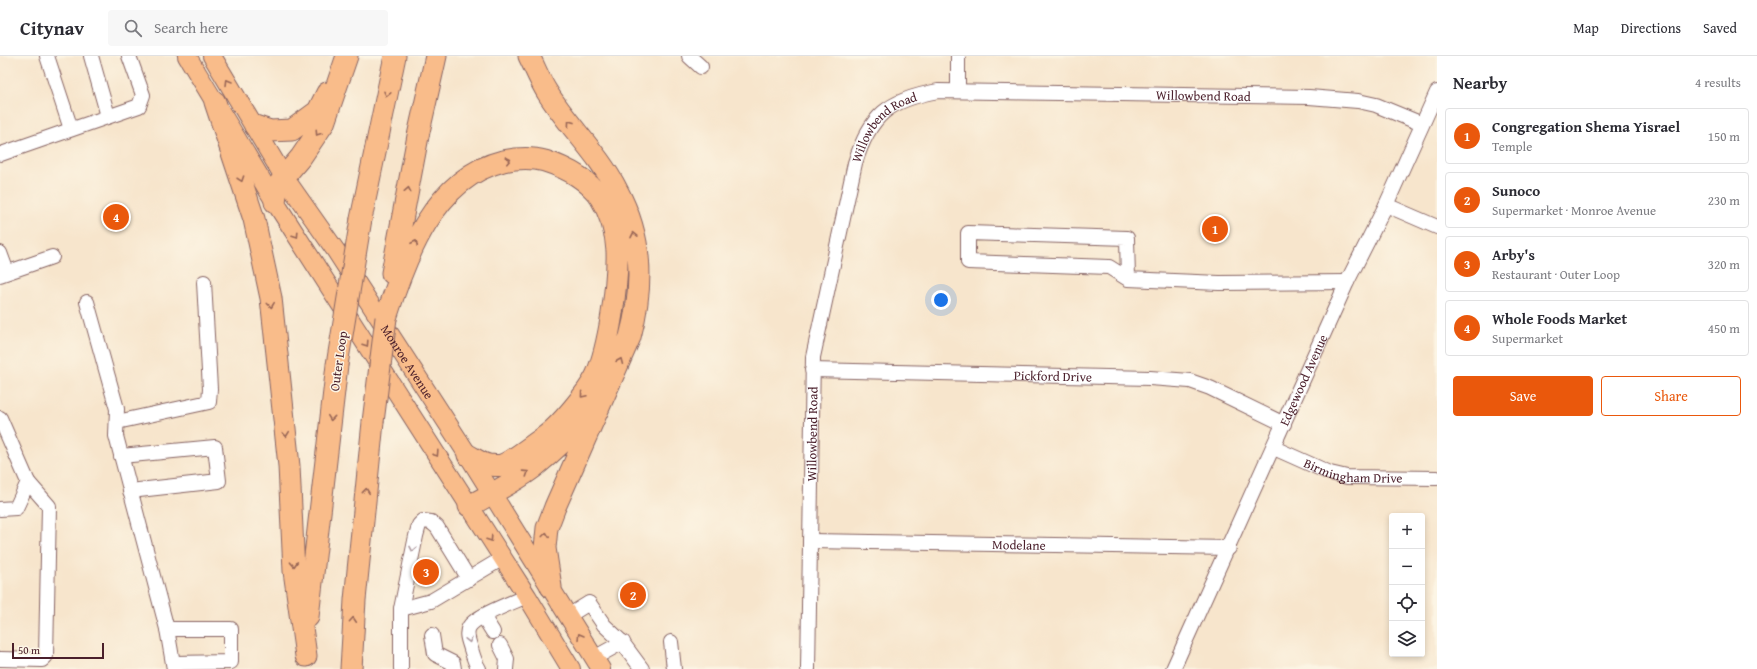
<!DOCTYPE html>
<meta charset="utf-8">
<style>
body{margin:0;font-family:"Gentium Book Plus",serif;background:#f7f7f7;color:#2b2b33}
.controls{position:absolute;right:12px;bottom:12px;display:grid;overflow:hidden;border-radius:4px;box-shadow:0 2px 6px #0003}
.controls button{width:36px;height:36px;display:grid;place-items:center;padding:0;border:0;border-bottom:1px solid #e1e1e2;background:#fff;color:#2b2b33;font:20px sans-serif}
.scale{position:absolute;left:12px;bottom:10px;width:92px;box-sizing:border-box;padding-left:4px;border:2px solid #4a1f2b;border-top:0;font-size:11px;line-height:14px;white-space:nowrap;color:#4a1f2b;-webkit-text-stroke:3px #fcf5e5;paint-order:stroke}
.you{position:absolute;left:941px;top:244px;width:14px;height:14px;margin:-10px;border:3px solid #fff;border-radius:50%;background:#1a73e8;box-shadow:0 0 0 6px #1a73e833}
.badge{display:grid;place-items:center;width:26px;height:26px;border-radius:50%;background:#ea580c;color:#fff;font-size:13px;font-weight:700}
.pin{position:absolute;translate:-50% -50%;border:2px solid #fff;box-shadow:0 1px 4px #0006}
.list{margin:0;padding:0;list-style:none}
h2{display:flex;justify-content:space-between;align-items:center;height:52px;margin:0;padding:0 16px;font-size:17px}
h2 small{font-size:13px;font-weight:400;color:#7c7c81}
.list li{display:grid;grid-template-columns:26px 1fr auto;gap:12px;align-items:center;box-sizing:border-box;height:56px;margin:0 8px 8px;padding:0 8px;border:1px solid #e1e1e2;border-radius:4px}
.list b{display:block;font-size:15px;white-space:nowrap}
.list p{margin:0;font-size:13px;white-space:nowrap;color:#7c7c81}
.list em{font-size:13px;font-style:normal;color:#7c7c81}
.actions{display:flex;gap:8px;padding:12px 16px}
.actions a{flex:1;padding:9px 0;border:1px solid #ea580c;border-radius:4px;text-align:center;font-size:14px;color:#ea580c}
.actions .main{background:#ea580c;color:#fff}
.icon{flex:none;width:22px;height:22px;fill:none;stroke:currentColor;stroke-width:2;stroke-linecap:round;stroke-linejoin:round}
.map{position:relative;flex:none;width:1437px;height:613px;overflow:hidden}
header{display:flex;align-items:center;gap:24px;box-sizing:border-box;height:56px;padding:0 20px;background:#fff;border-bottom:1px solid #e1e1e2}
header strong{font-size:19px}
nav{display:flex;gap:22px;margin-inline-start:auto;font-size:14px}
.search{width:280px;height:36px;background:#f7f7f7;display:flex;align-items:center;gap:10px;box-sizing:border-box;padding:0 14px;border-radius:4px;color:#7c7c81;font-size:15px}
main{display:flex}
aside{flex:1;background:#fff}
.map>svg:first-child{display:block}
</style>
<header>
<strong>Citynav</strong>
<div class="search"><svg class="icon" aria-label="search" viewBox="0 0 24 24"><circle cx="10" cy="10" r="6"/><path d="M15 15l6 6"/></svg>Search here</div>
<nav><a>Map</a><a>Directions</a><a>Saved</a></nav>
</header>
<main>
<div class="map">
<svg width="1437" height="613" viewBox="0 0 1437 613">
<rect width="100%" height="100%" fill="#fcf5e5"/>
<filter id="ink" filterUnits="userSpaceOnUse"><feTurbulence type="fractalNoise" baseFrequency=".025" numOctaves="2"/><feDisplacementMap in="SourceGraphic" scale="8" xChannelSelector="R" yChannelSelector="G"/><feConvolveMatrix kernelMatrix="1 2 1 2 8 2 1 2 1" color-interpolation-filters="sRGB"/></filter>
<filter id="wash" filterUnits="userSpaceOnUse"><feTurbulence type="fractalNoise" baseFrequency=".012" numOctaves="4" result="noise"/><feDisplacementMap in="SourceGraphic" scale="16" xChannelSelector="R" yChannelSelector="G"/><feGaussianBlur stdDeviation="0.9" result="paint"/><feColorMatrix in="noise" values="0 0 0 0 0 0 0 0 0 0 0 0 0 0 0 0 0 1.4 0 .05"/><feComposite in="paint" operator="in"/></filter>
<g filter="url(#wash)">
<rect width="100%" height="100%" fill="#f7e5cc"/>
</g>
<g filter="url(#ink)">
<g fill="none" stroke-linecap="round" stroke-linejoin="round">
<!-- minor casing -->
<g stroke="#876463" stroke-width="16">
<g id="minor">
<path d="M47 0 71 73"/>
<path d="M91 0 108 60"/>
<path d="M689 0 701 11"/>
<path d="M958 34V0"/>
<path d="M1 98 139 50 143 39 129 0"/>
<path d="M1386 149 1437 171"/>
<path d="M0 197 7 216"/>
<path d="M0 219 52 201"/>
<path d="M1128 223 1127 182 968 177V206L1109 211 1128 223 1219 227 1347 226"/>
<path d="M87 246 117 353 116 380 167 573 174 613"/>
<path id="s1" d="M812 314 1150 322 1190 325 1210 332 1284 368"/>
<path d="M0 362 28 426 16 452 0 453"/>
<path d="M117 366 209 346 210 333 204 226"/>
<path id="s2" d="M1274 392 1330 417 1347 421 1437 422"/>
<path d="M121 400 215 391 219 425 130 435"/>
<path id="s3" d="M810 485 1229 492"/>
<path d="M401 553 416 480 419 469 423 465 431 466 437 471 469 523"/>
<path d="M483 560 493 576"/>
<path d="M568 560 589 547 604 569 622 586 642 613"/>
<path d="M167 573H231V606L174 607"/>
<path d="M432 579 435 598 453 607 454 613"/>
<path d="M671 586 674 613"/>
<path d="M500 589 507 603 506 613"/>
<path d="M594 602 623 586"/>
<path d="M0 603 42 604 46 600 49 450 28 426"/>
<path d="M401 613V553L431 545 503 502"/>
<path d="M479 613C475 607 473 600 471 593 469 586 465 578 469 571 475 560 514 546 527 540"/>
<path id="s4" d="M808 613 813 301 855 107C870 59 888 44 938 35L1309 41 1358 45 1376 49 1422 68"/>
<path id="s5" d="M1173 613 1347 226 1386 149 1437 36"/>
</g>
</g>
<!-- major casing -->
<g stroke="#876463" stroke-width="20">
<g id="major">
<path d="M187 0 275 146 527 540 571 613"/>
<path id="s6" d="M212 0 284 121 336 195 468 399 601 613"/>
</g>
</g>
<!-- highway casing -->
<g stroke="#876463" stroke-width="23">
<path id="highway" d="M529 0C535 12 540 25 547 36 568 70 599 98 617 134 643 182 644 229 630 281L555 451 547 472 545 492 551 531
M215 46 254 163 271 242 289 410 294 515 306 600
M255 70 270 75 292 74 318 55 327 37
M275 146 277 131 284 121 301 101 324 67 347 0
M361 163 395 0
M392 217 418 80 436 0
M386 262C405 202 434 122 503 105 517 102 531 101 545 105 567 112 587 123 600 141 610 157 616 177 617 195 618 228 609 291 596 320 588 336 559 371 544 381 535 387 511 406 502 409 499 410 492 409 489 409 482 408 474 402 468 399
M469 450C491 438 513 427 533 412 554 395 573 377 591 357
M308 561 337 309
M351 613 355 544 373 366"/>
</g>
<!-- minor -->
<use href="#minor" stroke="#fff" stroke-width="14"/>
<!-- major -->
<use href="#major" stroke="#f9bc8a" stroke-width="18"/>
<!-- highway -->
<use href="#highway" stroke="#f9bc8a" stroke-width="21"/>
<!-- highway-bridge casing -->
<g stroke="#876463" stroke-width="23" stroke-linecap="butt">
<path id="highway-bridge" d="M337 309 361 163
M373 366 386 262"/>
</g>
<!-- highway-bridge -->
<use href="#highway-bridge" stroke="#f9bc8a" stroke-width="21"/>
</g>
<!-- one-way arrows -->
<defs><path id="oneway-chevron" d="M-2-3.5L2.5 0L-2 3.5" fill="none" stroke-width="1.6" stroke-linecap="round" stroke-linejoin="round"/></defs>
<g stroke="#996656">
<use href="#oneway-chevron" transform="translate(228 26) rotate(-121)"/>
<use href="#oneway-chevron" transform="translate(387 38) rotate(102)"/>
<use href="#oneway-chevron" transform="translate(570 67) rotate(-126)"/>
<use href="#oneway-chevron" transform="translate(318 77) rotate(124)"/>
<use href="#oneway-chevron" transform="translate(508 104) rotate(-13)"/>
<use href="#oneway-chevron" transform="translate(241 123) rotate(71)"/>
<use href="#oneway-chevron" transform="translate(408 134) rotate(-79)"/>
<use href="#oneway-chevron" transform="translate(296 179) rotate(57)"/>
<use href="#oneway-chevron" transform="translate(634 179) rotate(-102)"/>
<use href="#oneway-chevron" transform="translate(415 187) rotate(-65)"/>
<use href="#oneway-chevron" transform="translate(271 249) rotate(83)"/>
<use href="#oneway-chevron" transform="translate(366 288) rotate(57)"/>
<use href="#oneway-chevron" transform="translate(620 305) rotate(-67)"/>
<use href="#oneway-chevron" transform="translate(583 339) rotate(130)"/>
<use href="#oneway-chevron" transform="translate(331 362) rotate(96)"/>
<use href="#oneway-chevron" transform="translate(286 378) rotate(84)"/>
<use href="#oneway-chevron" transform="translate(436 398) rotate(57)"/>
<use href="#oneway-chevron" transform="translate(526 417) rotate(-33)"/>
<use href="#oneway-chevron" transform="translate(366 435) rotate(-84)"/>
<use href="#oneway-chevron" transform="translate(546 479) rotate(-83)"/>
<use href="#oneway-chevron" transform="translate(490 483) rotate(57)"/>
<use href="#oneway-chevron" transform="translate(294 508) rotate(87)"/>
<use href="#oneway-chevron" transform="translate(353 564) rotate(-86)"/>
<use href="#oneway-chevron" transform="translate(580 580) rotate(-121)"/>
</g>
<g stroke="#ae9aa0">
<use href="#oneway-chevron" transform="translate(413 493) rotate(101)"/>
<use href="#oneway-chevron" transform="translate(469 584) rotate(77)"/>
</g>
</g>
<g text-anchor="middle" stroke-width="3" stroke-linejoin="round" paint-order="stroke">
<!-- street labels -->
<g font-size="13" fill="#4a1f2b" stroke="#fcf5e5">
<text dy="5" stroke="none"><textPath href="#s4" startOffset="894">Willowbend Road</textPath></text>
<text dy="5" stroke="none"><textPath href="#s4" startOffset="559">Willowbend Road</textPath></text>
<text transform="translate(338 305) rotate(-82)" y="5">Outer Loop</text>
<text dy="5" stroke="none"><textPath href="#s6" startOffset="363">Monroe Avenue</textPath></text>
<text dy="5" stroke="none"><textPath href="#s1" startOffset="241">Pickford Drive</textPath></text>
<text dy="5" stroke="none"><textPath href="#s5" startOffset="317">Edgewood Avenue</textPath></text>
<text dy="5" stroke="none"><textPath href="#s4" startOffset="235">Willowbend Road</textPath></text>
<text dy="5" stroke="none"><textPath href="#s2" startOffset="84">Birmingham Drive</textPath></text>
<text dy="5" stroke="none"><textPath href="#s3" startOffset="209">Modelane</textPath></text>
</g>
</g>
</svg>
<div class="controls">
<button>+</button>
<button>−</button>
<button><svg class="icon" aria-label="locate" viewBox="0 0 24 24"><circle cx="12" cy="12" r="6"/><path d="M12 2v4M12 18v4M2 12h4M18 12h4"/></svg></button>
<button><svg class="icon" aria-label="layers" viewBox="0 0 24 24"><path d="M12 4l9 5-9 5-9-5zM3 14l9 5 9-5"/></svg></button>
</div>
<div class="scale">50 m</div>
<div class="you"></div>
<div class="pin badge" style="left:1215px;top:173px">1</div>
<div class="pin badge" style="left:633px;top:539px">2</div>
<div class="pin badge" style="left:426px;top:516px">3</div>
<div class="pin badge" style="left:116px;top:161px">4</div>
</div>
<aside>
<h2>Nearby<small>4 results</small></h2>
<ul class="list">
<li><span class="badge">1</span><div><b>Congregation Shema Yisrael</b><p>Temple</p></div><em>150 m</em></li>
<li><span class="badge">2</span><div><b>Sunoco</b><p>Supermarket · Monroe Avenue</p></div><em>230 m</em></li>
<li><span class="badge">3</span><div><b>Arby's</b><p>Restaurant · Outer Loop</p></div><em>320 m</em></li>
<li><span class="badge">4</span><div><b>Whole Foods Market</b><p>Supermarket</p></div><em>450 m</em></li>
</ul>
<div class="actions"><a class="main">Save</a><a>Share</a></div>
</aside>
</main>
